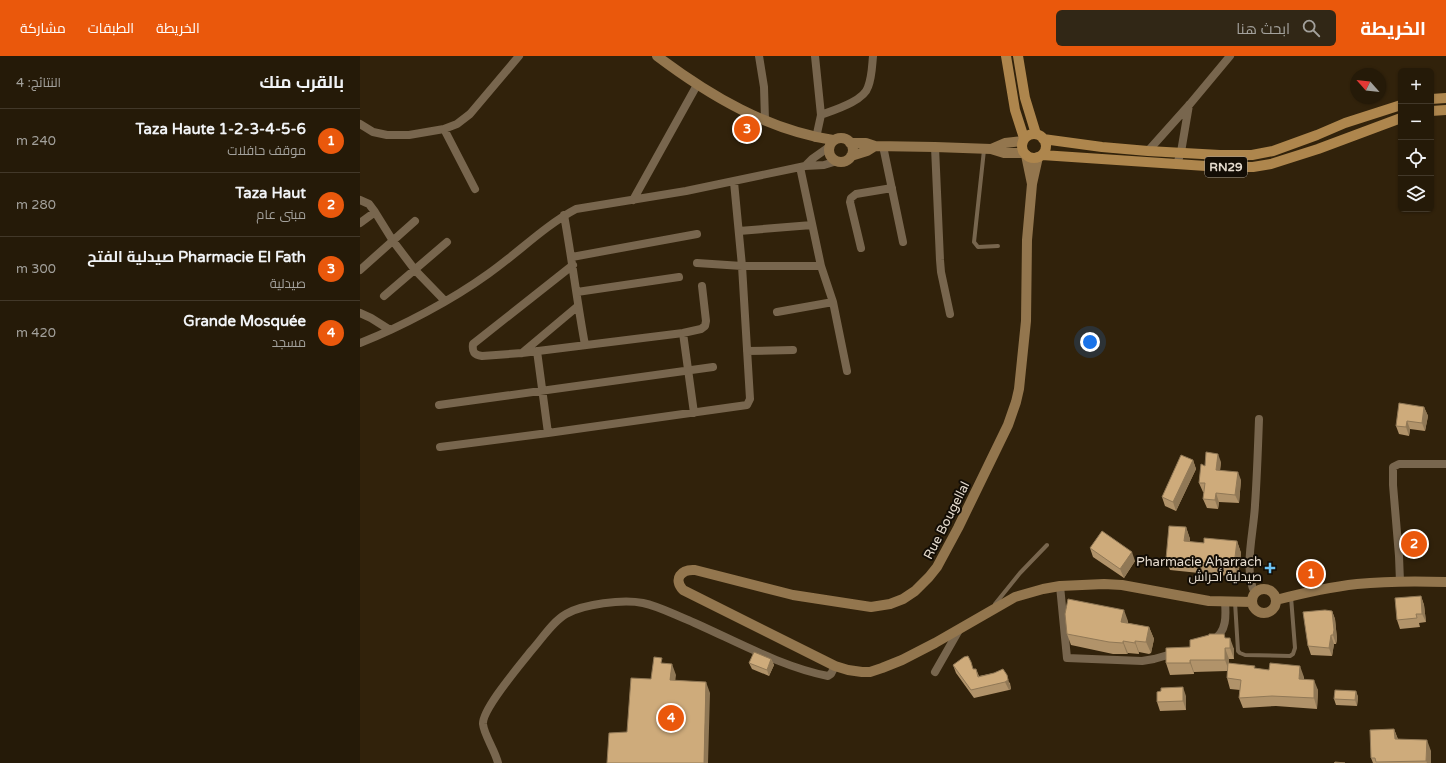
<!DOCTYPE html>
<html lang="ar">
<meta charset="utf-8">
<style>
body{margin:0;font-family:"Varela Round",Cairo,sans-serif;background:#312716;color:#f1f3f6;direction:rtl}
.controls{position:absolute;right:12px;top:12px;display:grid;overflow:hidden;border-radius:6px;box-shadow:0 1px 3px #0004}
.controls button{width:36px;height:36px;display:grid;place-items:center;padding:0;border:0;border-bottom:1px solid #423829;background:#251a08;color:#f1f3f6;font:20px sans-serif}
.compass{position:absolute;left:990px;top:12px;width:36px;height:36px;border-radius:50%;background:#251a08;box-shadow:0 1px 3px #0004;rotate:297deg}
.you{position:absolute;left:730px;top:286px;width:14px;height:14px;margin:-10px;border:3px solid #fff;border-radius:50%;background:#1a73e8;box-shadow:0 0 0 6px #1a73e833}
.badge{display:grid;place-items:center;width:26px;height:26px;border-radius:50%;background:#ea580c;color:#fff;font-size:13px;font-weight:700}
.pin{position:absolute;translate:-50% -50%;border:2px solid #fff;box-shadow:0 1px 4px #0006}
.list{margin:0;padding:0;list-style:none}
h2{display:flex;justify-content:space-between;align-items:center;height:52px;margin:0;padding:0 16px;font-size:17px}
h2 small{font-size:13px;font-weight:400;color:#a3a19c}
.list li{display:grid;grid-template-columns:26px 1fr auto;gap:12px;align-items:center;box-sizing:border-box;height:64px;padding:0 16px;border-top:1px solid #423829}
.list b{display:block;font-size:15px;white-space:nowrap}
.list p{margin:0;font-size:13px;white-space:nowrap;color:#a3a19c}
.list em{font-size:13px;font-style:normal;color:#a3a19c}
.icon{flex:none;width:22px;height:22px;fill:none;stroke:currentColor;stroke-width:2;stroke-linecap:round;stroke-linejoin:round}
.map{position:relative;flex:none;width:1086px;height:707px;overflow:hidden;direction:ltr}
header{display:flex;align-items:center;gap:24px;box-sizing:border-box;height:56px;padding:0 20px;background:#ea580c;color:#fff}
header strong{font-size:19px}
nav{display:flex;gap:22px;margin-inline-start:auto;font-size:14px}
.search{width:280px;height:36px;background:#312716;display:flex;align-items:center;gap:10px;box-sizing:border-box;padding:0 14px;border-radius:6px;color:#a3a19c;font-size:15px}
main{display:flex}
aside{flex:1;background:#251a08}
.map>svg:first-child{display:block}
</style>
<header>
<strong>الخريطة</strong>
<div class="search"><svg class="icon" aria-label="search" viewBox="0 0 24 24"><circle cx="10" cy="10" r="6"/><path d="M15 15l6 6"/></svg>ابحث هنا</div>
<nav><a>الخريطة</a><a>الطبقات</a><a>مشاركة</a></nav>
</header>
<main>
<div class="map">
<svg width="1086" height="707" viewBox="0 0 1086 707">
<rect width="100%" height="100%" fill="#31220b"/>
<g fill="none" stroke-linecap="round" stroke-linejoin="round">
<!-- lane -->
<path stroke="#78664e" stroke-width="4" d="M624 94 614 186 618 191 638 190
M875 546 878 595 880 597 885 599 930 600 933 598 935 592 931 541
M635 548 660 517 687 489"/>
<!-- street -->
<path stroke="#78664e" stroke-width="8" d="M399 0 404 31 405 64
M455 0 461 59
M0 68 13 76 27 79H49L84 73 97 68 110 58 159 0
M84 73 115 133
M456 82 461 59C474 54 504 45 508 31 512 21 512 10 513 0
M523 90 543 186
M575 91 580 204 581 216 590 258
M788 95 830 48 870 0
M817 108 821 96 829 49
M445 110 452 103 469 91
M440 111 461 210 473 246 487 315
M0 144 9 148 15 156 33 185 55 214 85 245
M273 144 337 29
M204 159C212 203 217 246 225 289
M0 167 15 156
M379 175 452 169
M501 192 490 146 491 142 496 138 532 132
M212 201 337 178
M337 207 382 210H461
M213 209 113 288C112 296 114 299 122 300L162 297 323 277 341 273 345 270 346 265 342 230
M0 214 55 165
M217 236 319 221
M24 240 87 186
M417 256 473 246
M0 257 11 262 30 274
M323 277 334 357
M0 287C41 271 92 244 128 218 158 197 184 170 216 153L326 135 445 110 464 109 477 105
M177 295 188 377
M387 295 433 294
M162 297 218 250
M79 349 353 311
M80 391 188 377 387 349 390 343 382 210 374 126
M1040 526 1039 500 1033 429V411L1039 408H1086
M700 530 707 602 782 605 794 603 815 597
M895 537C883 514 894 475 895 449 897 421 898 392 899 363
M853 584C867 576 866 559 865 546
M575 616 599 574
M138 707C135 694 124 679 123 668 122 653 161 608 171 595 182 583 192 566 206 558 223 548 263 543 283 547 298 550 313 558 328 564 372 583 421 611 468 620L471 618 475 610"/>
<!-- secondary -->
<path stroke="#93764e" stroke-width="10" d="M297 0C350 40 408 74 473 84
M469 94a12 12 0 1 1 24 0a12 12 0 1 1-24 0Z
M490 87H506L515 90 575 91 631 93 644 97H663
M631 93 645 87 663 85
M666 99 672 128
M491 100 507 95 515 90
M678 101 672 128 667 184 666 265 659 333 656 346 648 369 598 472 577 511 569 521 555 535 543 543 530 548 511 551 433 539 335 514C321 513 313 523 323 534L475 610 488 614 502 616H510L522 612 542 604 575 587 655 541 683 533 700 530 744 528 762 529 849 545 892 546
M892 545a12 12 0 1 1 24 0a12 12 0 1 1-24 0Z
M916 544C943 537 970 531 997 528 1027 525 1056 525 1086 526"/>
<!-- primary -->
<path stroke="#ae864d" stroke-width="10" d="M646 0 655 54 664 82
M658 0 665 42 676 78
M1071 43 1086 42
M1071 55 1086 54
M662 90a12 12 0 1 1 24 0a12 12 0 1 1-24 0Z
M683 83 742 91 788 95 860 99H892L913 95 957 79 985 67 1041 49
M682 99 861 111H893L911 108 958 93 1041 62"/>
</g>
<!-- wall -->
<path fill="#b1936a" d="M1064 351 1068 360 1065 375 1050 373 1049 380 1039 378 1036 370Z
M833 404 836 413 816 455 805 450 802 441Z
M861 406 860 414 881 424 879 447 859 446 858 453 847 452 843 443 844 436H843L839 427 845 410Z
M826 471 830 483V486L844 487 877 485 881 497 878 521 810 514 806 503Z
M730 492 775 505 764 522 733 501Z
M1061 540 1064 549 1066 566 1059 567 1060 571 1040 573 1037 564Z
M972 555 975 563 977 583 976 588H974L972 600 951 599 948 590Z
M768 565V567L789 571 794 583 791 597 789 598 779 596V598L768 597 767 598H753L711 589 707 578Z
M866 582 874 593V603H869V607L944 621V623L958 634 957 653 916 650 883 652 879 642 880 634 870 633 867 622V615L834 616V618L810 619 806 607Z
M411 603 414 609 409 620 392 613 389 607Z
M593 609 614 613H616L619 620 634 617 650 627 651 633 649 634 614 642 596 617Z
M996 635 998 641 997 650 976 649 974 643Z
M826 640V654L800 655 797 646Z
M1034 673 1038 683 1071 695V707H1013L1011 702Z"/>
<!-- shaded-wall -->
<path fill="#907856" d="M1064 351 1068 360 1065 375 1062 367Z
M1047 365 1050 373 1049 380 1046 371Z
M858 398 861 406 859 423 856 414Z
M833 404 836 413 816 455 813 446Z
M878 416 881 424 879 447 875 439Z
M856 437 859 446 858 453 855 444Z
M826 471 830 483 829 497 824 485Z
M877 485 881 497 878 521 874 509Z
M772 496 775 505 764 522 760 513Z
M1061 540 1064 549 1066 566 1062 558Z
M764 554 768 565 765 577 761 566Z
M972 555 975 563 977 583 976 588 973 579Z
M789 571 794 583 791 597 786 586Z
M971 579 974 588 972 600 969 592Z
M870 582 874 593V603L870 592Z
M763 585 768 597 767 598 763 587Z
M775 585 779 596V598L775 587Z
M865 592 869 603V615L865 604Z
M411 603 414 609 409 620 407 614Z
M830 604 834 616V618L830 607Z
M312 608 316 619 314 635 310 624Z
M940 610 944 621 942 634 939 623Z
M647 619 651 633 649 634 645 626Z
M954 624 958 634 957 653 954 642Z
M346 626 350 637 348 707H344Z
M823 631 826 640V654L823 645Z
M996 635 998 641 997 650 995 644Z
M1034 673 1038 684 1035 683Z
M1067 684 1071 695V707H1067L1066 705Z"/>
<!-- building -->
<path fill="#ceab7b" stroke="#907856" d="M1039 347 1064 351 1062 367 1047 365 1046 371 1036 370Z
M846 396 858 398 856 414 878 416 875 439 856 437 855 444 843 443 845 427H839L841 408 845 410Z
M821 399 833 404 813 446 802 441Z
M809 470 826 471 824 485 844 487V482L877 485 874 509 806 503Z
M742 475 772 496 760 513 730 492Z
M1061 540 1062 558H1056L1057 562 1037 564 1035 542Z
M708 543 764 554 761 566 789 571 786 586H785L775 585V587L763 585V587L749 586 707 578 705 558Z
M965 554 972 555 974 574 973 579H971L969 592 948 590 943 556Z
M849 578H864L865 582H870V592H865V604H830V607H806V592L830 591V584L849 579Z
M394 596 411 603 407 614 389 607Z
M608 600 611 606 613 613H616L618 621 634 617 643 613 647 619 648 624 645 626 611 634 593 609 604 601Z
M294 601 302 602 301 607 312 608 310 624 346 626 344 707H247L249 677 267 676 271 622 291 623Z
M868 607 895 610 894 612 909 614 910 607 940 610 939 623 954 624V642L912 640 879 642 881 624 867 622Z
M823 631V645L797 646V636L801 635V632Z
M975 634 996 635 995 644 974 643Z
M1034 673 1035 683 1067 684 1066 705 1016 706 1015 702H1011L1010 674Z
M975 706 985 707H974Z"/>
<!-- markers -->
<path fill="#6dc2f3" stroke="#130d05" stroke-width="1.5" d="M908 506h4v4h4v4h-4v4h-4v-4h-4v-4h4z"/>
<g text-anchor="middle" stroke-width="4" stroke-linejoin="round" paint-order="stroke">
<!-- shield labels -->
<rect fill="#130d05" stroke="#a69d92" stroke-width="1" x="845" y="101" width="42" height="20" rx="3"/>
<g font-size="12" font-weight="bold" fill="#e5dbce">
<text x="866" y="115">RN29</text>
</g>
<!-- street labels -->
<g font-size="13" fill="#e5dbce" stroke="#130d05">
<text transform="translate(586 464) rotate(-63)" y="5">Rue Bougellal</text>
</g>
<!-- poi labels -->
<g font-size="13" fill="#e5dbce" stroke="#130d05" text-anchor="end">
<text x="902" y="510">Pharmacie Aharrach<tspan x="902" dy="15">صيدلية أحراش</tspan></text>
</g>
</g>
</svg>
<div class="controls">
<button>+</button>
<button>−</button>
<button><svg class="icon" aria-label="locate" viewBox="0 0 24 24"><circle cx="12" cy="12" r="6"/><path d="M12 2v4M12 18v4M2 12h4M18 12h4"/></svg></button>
<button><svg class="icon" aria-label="layers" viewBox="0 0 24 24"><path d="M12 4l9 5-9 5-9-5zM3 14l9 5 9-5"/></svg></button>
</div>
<svg class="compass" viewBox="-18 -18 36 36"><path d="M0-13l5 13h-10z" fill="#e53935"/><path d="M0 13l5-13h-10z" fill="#a3a19c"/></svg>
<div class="you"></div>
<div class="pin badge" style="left:951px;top:518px">1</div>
<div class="pin badge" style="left:1054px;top:488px">2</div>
<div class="pin badge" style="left:387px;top:73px">3</div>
<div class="pin badge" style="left:311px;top:662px">4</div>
</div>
<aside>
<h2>بالقرب منك<small>النتائج: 4</small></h2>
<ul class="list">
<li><span class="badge">1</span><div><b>1-2-3-4-5-6 Taza Haute</b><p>موقف حافلات</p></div><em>240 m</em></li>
<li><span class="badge">2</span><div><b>Taza Haut</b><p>مبنى عام</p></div><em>280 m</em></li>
<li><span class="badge">3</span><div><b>Pharmacie El Fath صيدلية الفتح</b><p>صيدلية</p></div><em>300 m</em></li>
<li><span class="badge">4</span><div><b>Grande Mosquée</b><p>مسجد</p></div><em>420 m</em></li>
</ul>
</aside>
</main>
